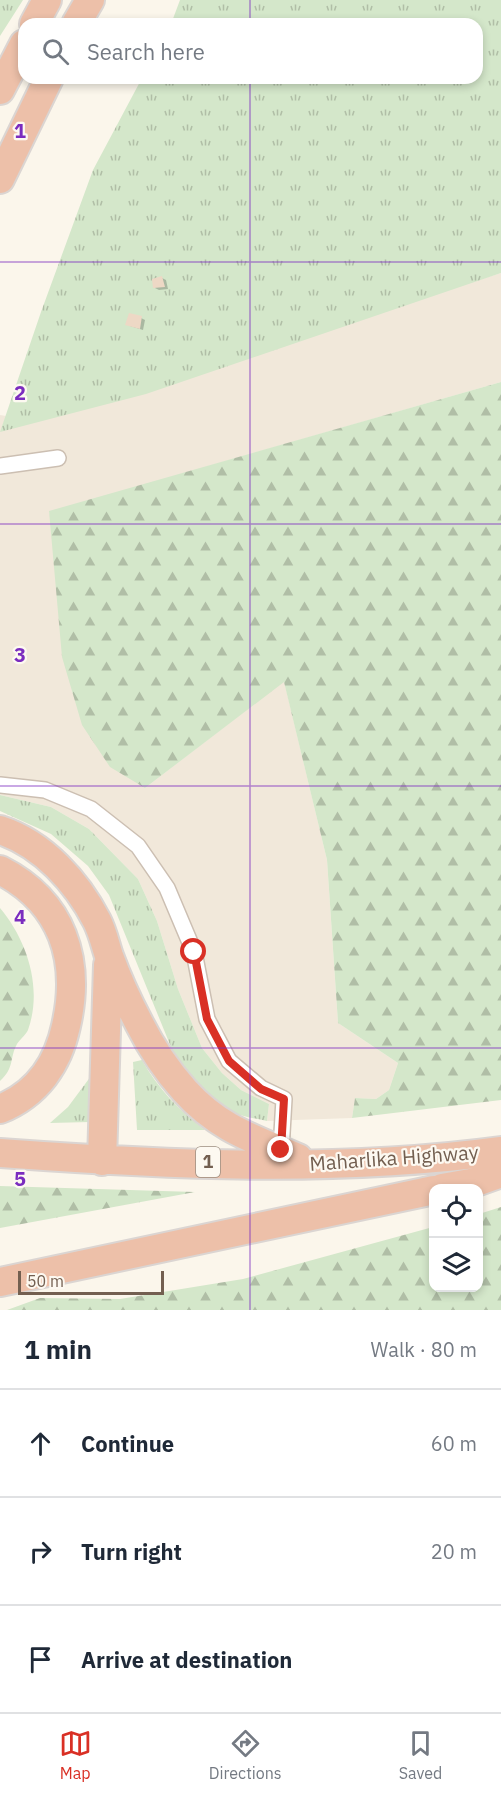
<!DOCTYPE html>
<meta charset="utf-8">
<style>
body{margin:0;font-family:"IBM Plex Sans",sans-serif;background:#f2f2f3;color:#1f2937}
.controls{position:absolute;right:18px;bottom:18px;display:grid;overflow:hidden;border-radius:12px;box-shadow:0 3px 9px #0003}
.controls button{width:54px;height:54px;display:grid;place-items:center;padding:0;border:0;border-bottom:2px solid #e0e1e3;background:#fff;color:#1f2937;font:30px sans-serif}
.scale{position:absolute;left:18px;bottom:15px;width:146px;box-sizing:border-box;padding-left:6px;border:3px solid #735f50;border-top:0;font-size:16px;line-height:21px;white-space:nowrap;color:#735f50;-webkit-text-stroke:4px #fdf9f1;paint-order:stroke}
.stop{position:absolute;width:18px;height:18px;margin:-14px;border:4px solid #d93025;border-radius:50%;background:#fff}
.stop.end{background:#d93025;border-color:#fff;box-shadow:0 2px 6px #0008}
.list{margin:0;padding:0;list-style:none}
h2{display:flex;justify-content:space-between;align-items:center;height:78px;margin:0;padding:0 24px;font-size:26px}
h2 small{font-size:20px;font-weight:400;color:#747a83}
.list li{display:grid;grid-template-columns:39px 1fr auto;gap:18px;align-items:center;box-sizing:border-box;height:108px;padding:0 24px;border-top:2px solid #e0e1e3}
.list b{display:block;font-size:22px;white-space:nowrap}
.list em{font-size:20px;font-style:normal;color:#747a83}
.icon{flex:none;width:33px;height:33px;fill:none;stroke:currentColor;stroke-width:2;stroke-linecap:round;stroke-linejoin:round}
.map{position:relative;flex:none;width:501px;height:1310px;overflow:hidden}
.search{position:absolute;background:#fff;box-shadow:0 3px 9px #0003;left:18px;right:18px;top:18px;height:66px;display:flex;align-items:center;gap:15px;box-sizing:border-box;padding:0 21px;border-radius:18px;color:#747a83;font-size:22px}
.sheet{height:402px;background:#fff}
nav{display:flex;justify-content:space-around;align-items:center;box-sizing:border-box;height:84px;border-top:2px solid #e0e1e3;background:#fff;font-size:16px;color:#747a83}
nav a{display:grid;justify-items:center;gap:3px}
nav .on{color:#d93025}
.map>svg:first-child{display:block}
</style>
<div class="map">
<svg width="501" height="1310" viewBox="0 0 501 1310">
<defs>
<pattern id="grass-tufts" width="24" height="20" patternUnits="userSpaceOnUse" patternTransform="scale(1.5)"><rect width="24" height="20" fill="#d4e7ca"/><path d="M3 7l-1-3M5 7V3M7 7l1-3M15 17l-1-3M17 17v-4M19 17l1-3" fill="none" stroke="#b0bea6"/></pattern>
<pattern id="forest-firs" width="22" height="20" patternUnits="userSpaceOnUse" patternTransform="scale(1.5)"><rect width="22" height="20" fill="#d4e7ca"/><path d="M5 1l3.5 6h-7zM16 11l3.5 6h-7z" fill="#b0bea6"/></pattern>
</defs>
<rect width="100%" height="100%" fill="#fbf6eb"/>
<!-- residential -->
<path fill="#f1e8da" d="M501 273V382L49 512 145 788 284 681 327 860 338 1023 398 1063 389 1090 376 1099 355 1098 352 1118 267 1121 269 1104 241 1090 222 1073 202 1048 178 989 157 921 138 879 89 829 51 807 0 795V415L6 416 1 431Z"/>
<!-- grass -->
<path fill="url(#grass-tufts)" d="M0 0H23L0 36Z
M180 0H501V273L146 394 0 432 41 312 93 170 142 78H477V24H171Z
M0 795 51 807 89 829 138 879 157 921 178 989 202 1048 222 1073 241 1090 269 1104 267 1121C254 1118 242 1117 230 1111 209 1100 187 1072 173 1052L109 895 88 866 51 834 0 811Z
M142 1060C158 1089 179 1110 205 1130H137L133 1062Z
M91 1076 90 1122 50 1123 68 1107Z"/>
<!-- forest -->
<path fill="url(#forest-firs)" d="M501 382V1100L352 1118 355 1098 376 1099 389 1090 398 1063 338 1023 327 860 284 682 145 788 110 767 82 725 62 657 49 511Z
M0 908C27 940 43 988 28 1030 26 1035 20 1039 17 1044 9 1059 15 1067 0 1081Z
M0 1186 195 1192 0 1228Z
M501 1207V1310H7L40 1298 120 1299 243 1279 433 1227 434 1288H478L479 1214Z"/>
<!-- shadow -->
<path fill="#0003" d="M162 278 166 280 168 289 159 290 155 288Z
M141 318 145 320 143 330 130 326Z"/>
<!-- building -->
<path fill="#edd8c5" d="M162 276 165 287 153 288 152 279Z
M129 313 142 316 140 329 125 325Z"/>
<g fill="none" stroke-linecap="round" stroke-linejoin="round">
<!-- street casing -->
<g stroke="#ccbfb2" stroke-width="18">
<path id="street" d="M0 466 58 458
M0 785 45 790 91 809 138 846 167 888 194 952 207 1019 229 1061 261 1088 284 1099 281 1150"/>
</g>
<!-- highway casing -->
<g stroke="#dbd5d2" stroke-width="32">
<path id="highway" d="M34 24 47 0
M76 24 90 0
M0 90 24 44
M0 179 49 78
M0 830C43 844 77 882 97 921 103 933 105 944 109 956 117 978 128 1002 139 1023 151 1047 167 1071 185 1091 218 1128 254 1139 298 1158
M0 870C63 902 81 960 66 1026 58 1064 37 1094 0 1109
M0 1153C165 1165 336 1173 501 1151
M102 1161 108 965
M442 1188 476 1182 501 1173
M0 1282 434 1190"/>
</g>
<!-- street -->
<use href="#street" stroke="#fff" stroke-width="15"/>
<!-- highway -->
<use href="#highway" stroke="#edc0a9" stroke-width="28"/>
</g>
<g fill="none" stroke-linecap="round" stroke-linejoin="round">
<!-- route -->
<path stroke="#d93025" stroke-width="8" d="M194 952 207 1019 229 1061 261 1089 284 1099 281 1150"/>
</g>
<!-- grid -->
<path fill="none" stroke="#7b2cbf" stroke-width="1.5" stroke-opacity="0.55" d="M250 0V24M250 78V1310M0 262H501M0 524H501M0 786H501M0 1048H501"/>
<g text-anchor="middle" stroke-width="4.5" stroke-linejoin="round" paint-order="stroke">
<!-- shield labels -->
<rect fill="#fdf9f1" stroke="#9c8d80" stroke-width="1.5" x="196" y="1147" width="24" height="30" rx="4.5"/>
<g font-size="18" font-weight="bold" fill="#735f50">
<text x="208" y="1168">1</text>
</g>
<!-- street labels -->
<g font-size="20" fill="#735f50" stroke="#fdf9f1">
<text transform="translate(394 1158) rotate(-4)" y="7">Maharlika Highway</text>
</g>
</g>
<g font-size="20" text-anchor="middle" font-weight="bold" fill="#7b2cbf" stroke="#fdf9f1" stroke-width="4.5" stroke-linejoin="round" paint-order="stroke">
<text x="20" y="138">1</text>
<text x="20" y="400">2</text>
<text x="20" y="662">3</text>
<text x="20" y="924">4</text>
<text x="20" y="1186">5</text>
</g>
</svg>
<div class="controls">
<button><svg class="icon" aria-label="locate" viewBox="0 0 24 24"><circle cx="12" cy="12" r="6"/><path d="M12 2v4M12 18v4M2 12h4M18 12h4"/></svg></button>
<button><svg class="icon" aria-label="layers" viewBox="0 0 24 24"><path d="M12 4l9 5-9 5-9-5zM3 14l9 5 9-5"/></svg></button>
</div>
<div class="scale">50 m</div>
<div class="stop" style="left:194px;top:952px"></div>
<div class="stop end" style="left:281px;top:1150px"></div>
<div class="search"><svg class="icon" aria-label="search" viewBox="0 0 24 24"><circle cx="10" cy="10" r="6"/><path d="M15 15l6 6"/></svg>Search here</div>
</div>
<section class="sheet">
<h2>1 min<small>Walk · 80 m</small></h2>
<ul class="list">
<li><svg class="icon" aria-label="ahead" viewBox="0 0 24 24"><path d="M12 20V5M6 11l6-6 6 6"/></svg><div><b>Continue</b></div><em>60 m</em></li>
<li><svg class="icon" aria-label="right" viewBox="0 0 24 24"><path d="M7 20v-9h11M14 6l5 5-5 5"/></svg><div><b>Turn right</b></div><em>20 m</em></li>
<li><svg class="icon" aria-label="arrive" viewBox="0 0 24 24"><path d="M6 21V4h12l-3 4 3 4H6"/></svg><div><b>Arrive at destination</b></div></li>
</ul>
</section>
<nav>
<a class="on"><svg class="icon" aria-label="map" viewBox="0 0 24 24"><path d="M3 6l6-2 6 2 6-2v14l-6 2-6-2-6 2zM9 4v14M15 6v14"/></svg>Map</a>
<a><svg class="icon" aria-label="directions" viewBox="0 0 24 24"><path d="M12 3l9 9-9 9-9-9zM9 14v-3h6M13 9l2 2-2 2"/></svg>Directions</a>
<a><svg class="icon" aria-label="saved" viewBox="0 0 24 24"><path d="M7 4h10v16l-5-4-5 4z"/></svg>Saved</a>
</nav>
